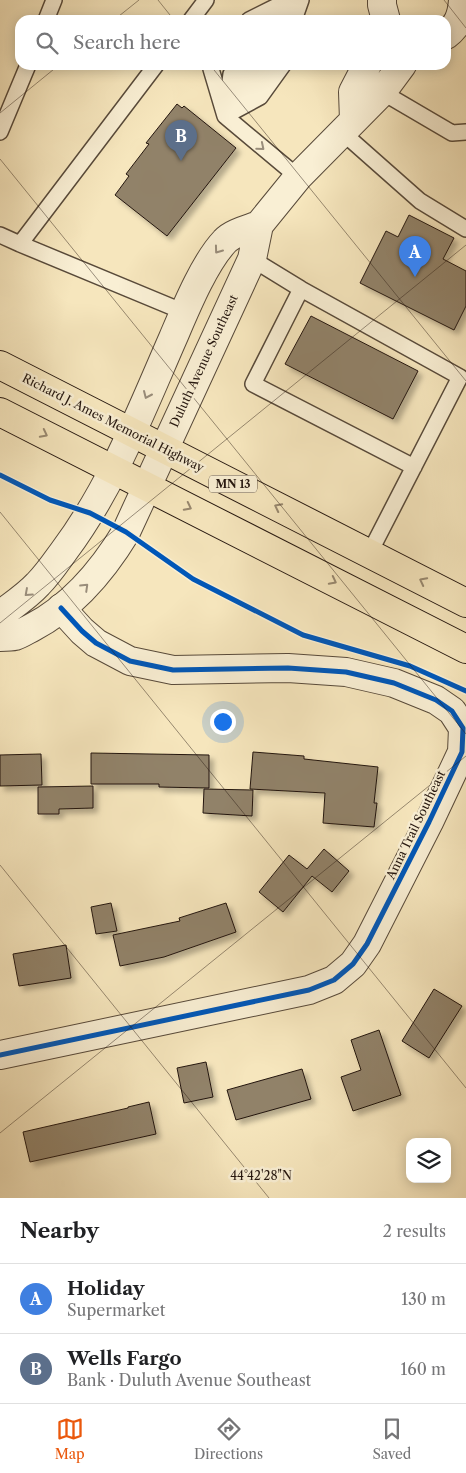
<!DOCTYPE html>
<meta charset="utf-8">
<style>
body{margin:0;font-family:"Libre Caslon Text",serif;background:#f6f6f6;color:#202124}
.controls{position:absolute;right:15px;bottom:15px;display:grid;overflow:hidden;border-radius:10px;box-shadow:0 2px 12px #0003}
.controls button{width:45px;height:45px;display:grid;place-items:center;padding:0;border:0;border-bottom:1px solid #e0e0e0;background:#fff;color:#202124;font:25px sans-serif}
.you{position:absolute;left:222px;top:721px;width:18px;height:18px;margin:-12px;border:4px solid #fff;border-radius:50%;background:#1a73e8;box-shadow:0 0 0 8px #1a73e833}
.badge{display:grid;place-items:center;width:32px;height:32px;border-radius:50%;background:#ea580c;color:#fff;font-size:16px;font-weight:700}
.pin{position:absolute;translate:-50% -41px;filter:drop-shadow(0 1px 2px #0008)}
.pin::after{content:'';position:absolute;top:26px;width:18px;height:15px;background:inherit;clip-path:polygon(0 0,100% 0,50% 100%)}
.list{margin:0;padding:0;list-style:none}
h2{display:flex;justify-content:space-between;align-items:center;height:65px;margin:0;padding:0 20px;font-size:21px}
h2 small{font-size:16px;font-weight:400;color:#757577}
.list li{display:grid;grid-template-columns:32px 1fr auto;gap:15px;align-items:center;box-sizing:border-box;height:70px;padding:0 20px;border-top:1px solid #e0e0e0}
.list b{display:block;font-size:19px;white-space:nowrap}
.list p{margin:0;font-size:16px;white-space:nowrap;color:#757577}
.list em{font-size:16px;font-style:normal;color:#757577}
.icon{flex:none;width:28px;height:28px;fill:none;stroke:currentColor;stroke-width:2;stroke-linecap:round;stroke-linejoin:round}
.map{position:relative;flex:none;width:466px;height:1198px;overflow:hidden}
.search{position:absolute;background:#fff;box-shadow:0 2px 12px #0003;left:15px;right:15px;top:15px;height:55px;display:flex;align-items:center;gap:12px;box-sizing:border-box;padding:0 18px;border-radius:15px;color:#757577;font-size:19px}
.sheet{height:205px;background:#fff}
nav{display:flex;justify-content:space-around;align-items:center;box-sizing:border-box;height:70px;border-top:1px solid #e0e0e0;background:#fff;font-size:14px;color:#757577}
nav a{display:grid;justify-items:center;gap:2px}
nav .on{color:#ea580c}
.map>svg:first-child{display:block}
</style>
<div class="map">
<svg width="466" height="1198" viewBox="0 0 466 1198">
<defs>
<filter id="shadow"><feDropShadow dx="4.5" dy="4.5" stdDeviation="2.5" flood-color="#0004"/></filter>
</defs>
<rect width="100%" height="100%" fill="#f6e6bd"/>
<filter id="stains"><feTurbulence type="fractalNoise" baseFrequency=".004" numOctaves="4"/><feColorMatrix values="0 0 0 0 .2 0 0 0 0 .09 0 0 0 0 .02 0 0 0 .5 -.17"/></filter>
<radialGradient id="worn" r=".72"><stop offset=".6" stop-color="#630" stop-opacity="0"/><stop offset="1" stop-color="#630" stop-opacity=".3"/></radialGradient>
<!-- building -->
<path fill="#918269" stroke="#24160f" filter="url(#shadow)" d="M177 104 182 108 184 106 236 148 167 236 115 195 129 176 126 174 149 144 146 143Z
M409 215 454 238 443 259 466 271V306L454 330 360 283 386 231 398 237Z
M311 316 418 371 393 419 285 364Z
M253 752 304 756V759L378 767 374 803H377L374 827 323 823 325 793 250 789Z
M91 753 209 755V788L159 787V784H91Z
M41 754 42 785 0 786V755Z
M93 786V808L59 809V814H38V787Z
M204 789 253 790 252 816 203 813Z
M324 849 349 871 332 892 312 876 283 912 259 892 289 855 307 869Z
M111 903 117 931 96 934 91 907Z
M226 903 236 932 164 957 120 966 113 935 180 921 179 918Z
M66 945 71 978 19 986 13 954Z
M434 989 462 1006 429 1058 402 1041Z
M379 1030 401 1095 353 1111 341 1077 361 1070 351 1040Z
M206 1062 213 1097 184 1103 177 1068Z
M302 1069 311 1099 236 1120 227 1090Z
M149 1102 156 1134 30 1162 23 1132 128 1108V1107Z"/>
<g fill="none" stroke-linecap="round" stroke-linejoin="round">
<!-- service casing -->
<g stroke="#584a3a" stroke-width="18">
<path id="service" d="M46 20 54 0
M191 20 206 0
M249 20 289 0
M274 20 293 3
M294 20 301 0
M156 65 20 244 184 312
M213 65 211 69 225 116 298 177
M382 92 452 133 466 132
M228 95 231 74 238 65
M236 104 250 89 268 65
M229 107 240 81 252 65
M225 116 260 97 283 65
M0 132 28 65
M342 132 420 201 466 229
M0 235 20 244
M252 259 301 289 460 377 369 554
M301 289 253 384 414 467"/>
</g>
<!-- minor casing -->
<g stroke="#584a3a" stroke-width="30">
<path id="minor" d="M0 1055 309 990 334 980 353 964 367 944 429 822 462 752 463 728 452 711 436 700 394 683 346 672 288 668 173 670 130 661 96 643 82 631 61 608"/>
</g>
<!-- tertiary casing -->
<g stroke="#584a3a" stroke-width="30">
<path id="tertiary" d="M382 0V5L386 20
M446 35C458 26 462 15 463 0
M354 120 353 92 367 65
M0 615C13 605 27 596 38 584 48 574 56 562 64 551 112 487 141 411 173 338 185 310 204 263 225 241 232 233 249 229 259 225
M0 637C5 637 11 637 15 636 21 634 27 630 33 627 73 606 103 570 126 532L252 259 259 225 298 177 382 92 402 65"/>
</g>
<!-- primary casing -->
<g stroke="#24160f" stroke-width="30">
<path id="primary" d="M0 365 466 603
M0 412 466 649"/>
</g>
<!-- service -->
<use href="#service" stroke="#f9efd4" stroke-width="15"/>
<!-- minor -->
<use href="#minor" stroke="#f9efd4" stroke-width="28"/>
<!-- tertiary -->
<use href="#tertiary" stroke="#f9efd4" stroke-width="28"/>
<!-- primary -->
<use href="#primary" stroke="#f6e6bd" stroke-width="28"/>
<!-- cycleway casing -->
<g stroke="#f9efd4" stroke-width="8">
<path id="cycleway" d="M0 475 50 500 90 513 126 532 193 579 303 635 410 666 466 691
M0 1055 309 990 334 980 353 964 367 944 429 822 462 752 463 728 452 711 436 700 394 683 346 672 288 668 173 670 130 661 96 643 82 631 61 608"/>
</g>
<!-- cycleway -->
<use href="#cycleway" stroke="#0057b8" stroke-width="5"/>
</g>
<!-- one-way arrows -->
<defs><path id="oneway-chevron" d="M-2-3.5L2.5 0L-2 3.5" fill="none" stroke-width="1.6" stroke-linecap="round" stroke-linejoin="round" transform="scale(1.25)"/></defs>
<g stroke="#998d7b">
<use href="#oneway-chevron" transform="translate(261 147) rotate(40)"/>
<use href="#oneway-chevron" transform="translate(218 250) rotate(126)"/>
<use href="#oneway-chevron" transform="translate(147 395) rotate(114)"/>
<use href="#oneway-chevron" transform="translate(85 587) rotate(-44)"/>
<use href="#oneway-chevron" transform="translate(28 593) rotate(138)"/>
</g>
<g stroke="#98886f">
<use href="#oneway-chevron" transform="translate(44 434) rotate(27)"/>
<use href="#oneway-chevron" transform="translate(188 507) rotate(27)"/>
<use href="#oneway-chevron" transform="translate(278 507) rotate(-153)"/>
<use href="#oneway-chevron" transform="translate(333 581) rotate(27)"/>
<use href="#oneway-chevron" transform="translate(423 581) rotate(-153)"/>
</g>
<!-- ticks -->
<path fill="none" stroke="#24160f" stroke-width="1" stroke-opacity="0.45" d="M158 0 174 20M444 0 466 28M114 20 139 0M210 65 466 381M0 113 59 65M0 159 466 734M0 512 466 1088M0 623 466 245M0 865 269 1198M0 1133 466 756"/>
<g text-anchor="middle" stroke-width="5" stroke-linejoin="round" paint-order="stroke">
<!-- shield labels -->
<rect fill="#f9efd4" stroke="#64574a" stroke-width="1" x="209" y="475.5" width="48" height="17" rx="4"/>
<g font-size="11" font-weight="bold" fill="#24160f">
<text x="233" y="488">MN 13</text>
</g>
<!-- street labels -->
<g font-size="12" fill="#24160f" stroke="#f9efd4">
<text transform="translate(204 361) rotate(-65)" y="4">Duluth Avenue Southeast</text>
<text transform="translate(113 423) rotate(27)" y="4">Richard J. Ames Memorial Highway</text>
<text transform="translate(416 825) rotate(-64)" y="4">Anna Trail Southeast</text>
</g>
</g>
<g font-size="12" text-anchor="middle" fill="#24160f" stroke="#f9efd4" stroke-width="5" stroke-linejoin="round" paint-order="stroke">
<text x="261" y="1180">44°42'28"N</text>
</g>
<rect width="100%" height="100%" filter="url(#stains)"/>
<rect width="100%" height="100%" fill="url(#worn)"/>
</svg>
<div class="controls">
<button><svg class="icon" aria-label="layers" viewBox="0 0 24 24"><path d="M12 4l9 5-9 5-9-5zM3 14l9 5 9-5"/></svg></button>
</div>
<div class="you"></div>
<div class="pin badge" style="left:415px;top:277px;background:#3f7fe0">A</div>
<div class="pin badge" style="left:181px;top:161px;background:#5c6f8a">B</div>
<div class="search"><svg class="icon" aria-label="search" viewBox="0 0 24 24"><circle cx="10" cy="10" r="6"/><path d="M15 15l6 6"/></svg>Search here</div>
</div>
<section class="sheet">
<h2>Nearby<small>2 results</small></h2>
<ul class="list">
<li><span class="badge" style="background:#3f7fe0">A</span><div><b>Holiday</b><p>Supermarket</p></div><em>130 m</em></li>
<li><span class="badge" style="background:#5c6f8a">B</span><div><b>Wells Fargo</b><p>Bank · Duluth Avenue Southeast</p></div><em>160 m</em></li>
</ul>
</section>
<nav>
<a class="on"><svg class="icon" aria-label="map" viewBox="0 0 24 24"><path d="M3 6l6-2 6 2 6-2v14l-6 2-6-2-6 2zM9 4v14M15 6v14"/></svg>Map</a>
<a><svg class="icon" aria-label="directions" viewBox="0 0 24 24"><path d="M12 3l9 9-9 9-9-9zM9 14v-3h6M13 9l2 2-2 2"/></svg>Directions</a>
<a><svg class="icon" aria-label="saved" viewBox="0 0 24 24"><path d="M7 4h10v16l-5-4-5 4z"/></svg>Saved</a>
</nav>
